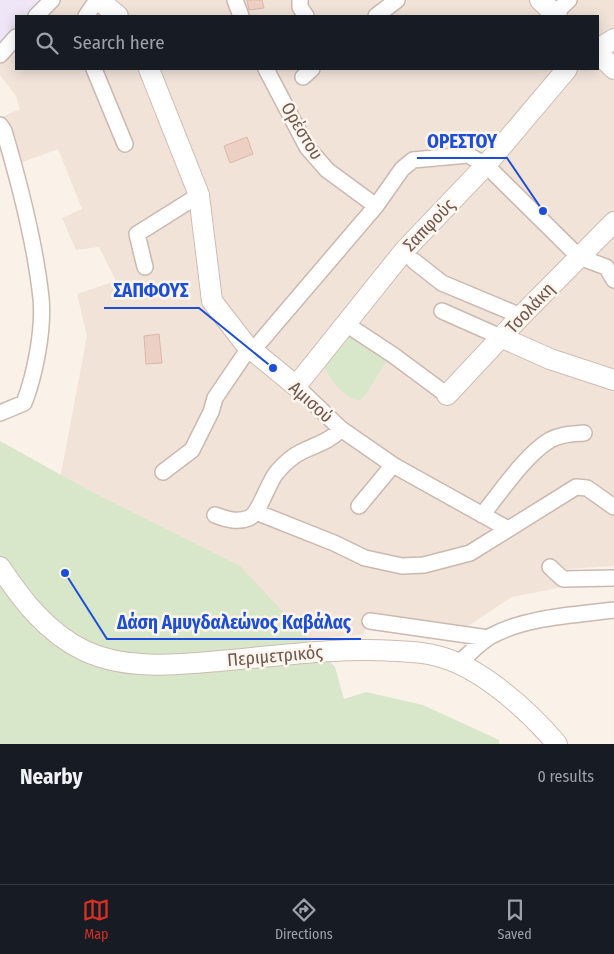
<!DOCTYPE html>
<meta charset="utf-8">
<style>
body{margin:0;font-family:"Fira Sans Condensed",sans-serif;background:#20242c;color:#f1f3f6}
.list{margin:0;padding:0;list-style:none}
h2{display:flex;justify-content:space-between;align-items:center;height:65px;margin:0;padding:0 20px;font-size:21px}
h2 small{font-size:16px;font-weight:400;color:#9ea1a6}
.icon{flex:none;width:28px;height:28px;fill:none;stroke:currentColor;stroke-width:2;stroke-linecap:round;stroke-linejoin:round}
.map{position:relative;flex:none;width:614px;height:744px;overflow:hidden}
.search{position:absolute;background:#171b24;box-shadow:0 2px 12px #0003;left:15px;right:15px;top:15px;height:55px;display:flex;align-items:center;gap:12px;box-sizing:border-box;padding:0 18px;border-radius:0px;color:#9ea1a6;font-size:19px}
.sheet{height:140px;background:#171b24}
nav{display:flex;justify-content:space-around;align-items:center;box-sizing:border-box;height:70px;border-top:1px solid #363941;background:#171b24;font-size:14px;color:#9ea1a6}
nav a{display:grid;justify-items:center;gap:2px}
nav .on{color:#d93025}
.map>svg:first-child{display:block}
</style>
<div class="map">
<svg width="614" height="744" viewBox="0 0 614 744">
<rect width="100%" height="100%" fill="#faf2e9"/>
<!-- residential -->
<path fill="#f1e3d8" d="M60 0H614V566L566 569 558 588 512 597 468 626 369 612 364 634 221 649 46 553 87 336 77 294 116 281 99 247 76 250 62 218 82 209 58 149 7 168 0 149V118L20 109 16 96 0 75V61L16 45V69H598V16H44Z"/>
<!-- education -->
<path fill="#efe6f7" d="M0 0H38L43 6 32 16H16V30L0 45Z"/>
<!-- green -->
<path fill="#d8e7c9" d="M350 334 387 360 366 394 360 400C344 400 332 379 323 367Z
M0 441 90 491 240 566 335 667 344 699 366 692 423 705 499 740V744H0Z"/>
<!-- building -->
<path fill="#edd0c4" stroke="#ddb5a6" d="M247 0H262L264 8 249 10Z
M247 137 253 154 230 163 224 146Z
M159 334 162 363 146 364 144 336Z"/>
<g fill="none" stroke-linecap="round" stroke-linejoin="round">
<!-- street casing -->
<g stroke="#cbb9b0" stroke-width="18">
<path id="street" d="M235 0 241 16
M300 0V7L306 16
M554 14 569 0
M36 16 52 0
M86 16 97 0
M376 16 397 0
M0 55 16 37
M94 69 125 144
M266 69 307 147 327 170 376 206 402 169 413 160 468 155 486 165 579 257 606 267 614 280
M303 77 312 69
M0 125 4 131C20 185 35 242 41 298 44 329 35 375 24 403L0 413
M414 261 442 283 521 316
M145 267 137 234 199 195
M442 311 503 338
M346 324 393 355 447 395
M260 342 376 206
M296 386 341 429 393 465 508 529
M163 472 192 450 211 412 215 398 249 348
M359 506 393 465
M256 512 334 543 365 558 402 566 424 565 470 553 576 487 587 488 614 507
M215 515C226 519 237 523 249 518 260 513 268 482 277 472 283 465 293 456 301 452 317 444 329 442 341 429
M482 515C501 492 525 455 550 440 561 434 572 434 584 433
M550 567 563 579 614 578
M370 621 488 638
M458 664C468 655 479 643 491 636 526 617 574 615 614 610"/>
</g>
<!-- secondary casing -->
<g stroke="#cfbbb1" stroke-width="22">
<path id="secondary" d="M99 0 118 16
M540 0 557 16
M598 49 614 39
M598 53 614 69
M149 69 199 195 212 301 246 345 296 386 404 251 486 165 567 69
M503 338 550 359 614 380
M447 395 521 316 614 222
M0 567C22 600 47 633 85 651 126 670 174 665 219 661 278 656 336 647 396 651 409 652 424 652 437 656 480 666 529 711 557 744"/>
</g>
<!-- street -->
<use href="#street" stroke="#fff" stroke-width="15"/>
<!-- secondary -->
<use href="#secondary" stroke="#fff" stroke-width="20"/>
</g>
<g text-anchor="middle" stroke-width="5" stroke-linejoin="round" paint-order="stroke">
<!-- street labels -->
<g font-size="18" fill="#72584f" stroke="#fdf6ef">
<text transform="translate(302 131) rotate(59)" y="6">Ορέστου</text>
<text transform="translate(429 225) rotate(-46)" y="6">Σαπφούς</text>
<text transform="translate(530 308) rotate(-47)" y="6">Τσολάκη</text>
<text transform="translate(311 402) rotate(42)" y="6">Αμισού</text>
<text transform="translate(275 656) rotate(-5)" y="6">Περιμετρικός</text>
</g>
</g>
<!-- callouts -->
<path fill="none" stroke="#1d4ed8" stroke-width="2" d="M543 211L507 158H417M273 368L199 308H104M65 573L107 639H361"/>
<g fill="#1d4ed8" stroke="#fdf6ef" stroke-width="2">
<circle cx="543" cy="211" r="5"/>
<circle cx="273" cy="368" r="5"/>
<circle cx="65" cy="573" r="5"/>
</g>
<g font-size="19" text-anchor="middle" font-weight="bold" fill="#1d4ed8" stroke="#fdf6ef" stroke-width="5" stroke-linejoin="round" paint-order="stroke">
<text x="462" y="148">ΟΡΕΣΤΟΥ</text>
<text x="151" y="297">ΣΑΠΦΟΥΣ</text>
<text x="234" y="629">Δάση Αμυγδαλεώνος Καβάλας</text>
</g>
</svg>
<div class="search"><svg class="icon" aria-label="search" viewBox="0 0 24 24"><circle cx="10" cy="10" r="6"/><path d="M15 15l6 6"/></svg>Search here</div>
</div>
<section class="sheet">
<h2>Nearby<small>0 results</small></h2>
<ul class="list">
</ul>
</section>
<nav>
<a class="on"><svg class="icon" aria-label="map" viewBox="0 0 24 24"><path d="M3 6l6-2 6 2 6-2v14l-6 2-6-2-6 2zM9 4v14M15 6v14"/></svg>Map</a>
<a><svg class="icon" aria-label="directions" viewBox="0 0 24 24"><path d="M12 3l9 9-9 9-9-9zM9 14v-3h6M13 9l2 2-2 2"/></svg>Directions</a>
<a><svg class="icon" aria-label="saved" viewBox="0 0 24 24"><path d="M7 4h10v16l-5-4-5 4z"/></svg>Saved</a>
</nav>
